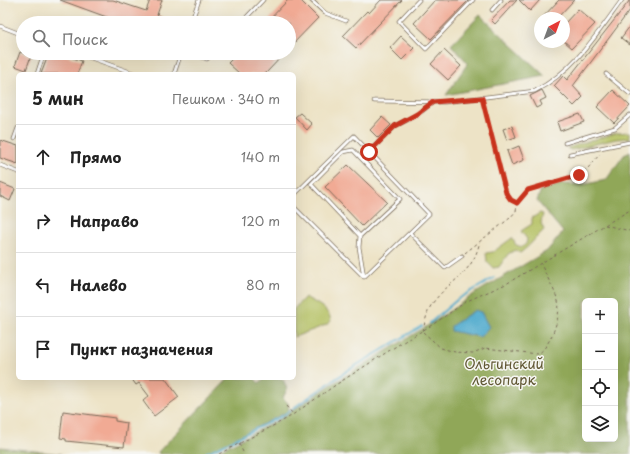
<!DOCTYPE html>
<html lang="ru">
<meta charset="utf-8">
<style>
body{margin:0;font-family:"Playpen Sans",sans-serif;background:#f2f2f2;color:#222}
.controls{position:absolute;right:12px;bottom:12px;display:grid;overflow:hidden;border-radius:6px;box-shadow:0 4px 16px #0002}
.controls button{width:36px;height:36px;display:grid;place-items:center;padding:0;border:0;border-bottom:1px solid #e0e0e0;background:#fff;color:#222;font:20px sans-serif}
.compass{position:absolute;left:534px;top:12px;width:36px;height:36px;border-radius:50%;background:#fff;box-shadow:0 4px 16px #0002;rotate:41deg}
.stop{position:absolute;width:12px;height:12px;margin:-9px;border:3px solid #c8321e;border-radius:50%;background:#fff}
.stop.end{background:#c8321e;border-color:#fff;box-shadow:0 1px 4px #0008}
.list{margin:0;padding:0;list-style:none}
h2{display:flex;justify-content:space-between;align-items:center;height:52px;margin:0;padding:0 16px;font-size:17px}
h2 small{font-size:13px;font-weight:400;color:#767676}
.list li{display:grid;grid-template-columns:26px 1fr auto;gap:12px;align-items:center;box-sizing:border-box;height:64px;padding:0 16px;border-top:1px solid #e0e0e0}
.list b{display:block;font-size:15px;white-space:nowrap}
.list em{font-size:13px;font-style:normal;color:#767676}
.icon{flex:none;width:22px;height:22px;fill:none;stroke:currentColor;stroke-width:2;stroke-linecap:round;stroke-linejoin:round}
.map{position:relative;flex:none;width:630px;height:454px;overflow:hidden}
.search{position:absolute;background:#fff;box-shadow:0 4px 16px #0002;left:16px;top:16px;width:280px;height:44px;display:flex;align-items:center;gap:10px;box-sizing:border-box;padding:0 14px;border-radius:22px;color:#767676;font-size:15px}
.panel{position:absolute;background:#fff;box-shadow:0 4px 16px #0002;left:16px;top:72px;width:280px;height:308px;border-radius:6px}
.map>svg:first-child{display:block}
</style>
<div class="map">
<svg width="630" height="454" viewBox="0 0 630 454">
<rect width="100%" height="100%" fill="#f6f6f2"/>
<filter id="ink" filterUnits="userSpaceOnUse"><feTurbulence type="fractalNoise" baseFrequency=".025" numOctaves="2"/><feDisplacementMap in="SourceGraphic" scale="8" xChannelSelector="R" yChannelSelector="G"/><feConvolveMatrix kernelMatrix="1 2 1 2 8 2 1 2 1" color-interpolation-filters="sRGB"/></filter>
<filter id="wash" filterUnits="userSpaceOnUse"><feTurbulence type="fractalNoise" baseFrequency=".012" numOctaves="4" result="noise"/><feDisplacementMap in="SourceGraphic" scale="16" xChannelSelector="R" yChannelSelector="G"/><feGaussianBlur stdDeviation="0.9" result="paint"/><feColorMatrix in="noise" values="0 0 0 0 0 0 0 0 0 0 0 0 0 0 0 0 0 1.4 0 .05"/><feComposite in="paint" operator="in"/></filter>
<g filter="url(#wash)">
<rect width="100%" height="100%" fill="#ede3c6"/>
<!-- green -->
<path fill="#b5c163" stroke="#787640" d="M630 132V138L616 139 571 150 567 148 616 133Z
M540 213 543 214 541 223 544 230C535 238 530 246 520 253L515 250 508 254 499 267 493 268 487 262 486 253 493 252 512 238 516 245 522 247 526 244 527 239 521 231 532 224V218Z
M305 297C315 303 329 308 331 321L326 325 294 337V309Z"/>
<!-- forest -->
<path fill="#90a759" stroke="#66683c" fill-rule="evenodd" d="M480 15 545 76 446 95 468 63 451 45Z
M630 152V454H212L279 420 331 385 437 320 474 294 547 251 563 232 537 201 541 190 562 184 582 185 606 180 624 155ZM585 301H615V439H585Z
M229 378H254L259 383 265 378 283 379 287 389 283 398 288 403 289 411 204 454H159L158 452Z
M0 447 61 454H0Z"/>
<!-- water -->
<path fill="#4faacd" stroke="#456a76" d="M475 310 481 312 489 327 480 337 451 331V326Z"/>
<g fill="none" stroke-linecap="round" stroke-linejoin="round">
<!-- stream -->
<path stroke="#4faacd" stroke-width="2" d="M430 323 458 299 494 278
M204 454 282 416 347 371 422 326"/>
</g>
<g id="blocks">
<!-- building -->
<path fill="#f1aa94" d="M60 0H113L146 11 150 0H162L157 15 177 23H123Z
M288 0H300L318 18 289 48V23H266Z
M381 0H402L356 48 343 36 367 11 369 13Z
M435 0H469L431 39 414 23Z
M510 0H517L495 24 491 20Z
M519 0H540L530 11Z
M559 0H574L557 18H542Z
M630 0V10L573 86 583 97 574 106 554 86 563 76 567 80Z
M578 9 595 24 572 48 564 41V24Z
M630 26V45L621 38Z
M401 36 414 48 402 60 390 48Z
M444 50 461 66 448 80 431 64Z
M20 52 31 56 26 70 15 66Z
M49 53H59L82 61 77 74H41Z
M238 53H285L265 74H240L228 63Z
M542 90 546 98 540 101 542 105 536 108 530 96Z
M613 90 630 106 614 123 597 107Z
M300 113 312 124 307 130 295 117Z
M580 114 584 122 560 131 557 122Z
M382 117 391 125 378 138 370 130Z
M512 126 516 137 507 140 503 129Z
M0 140 18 146V164L0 158Z
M519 146 524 160 512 165 507 151Z
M348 165 387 202 362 226 325 187Z
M0 183 15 189 10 201 0 196Z
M131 378H165L179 397 154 416 143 401 149 396 139 383 136 385Z
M63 411 115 418V421L127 423 124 447 66 441V439L60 438Z"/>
</g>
</g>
<g filter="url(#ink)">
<use href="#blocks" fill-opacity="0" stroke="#796b59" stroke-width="1"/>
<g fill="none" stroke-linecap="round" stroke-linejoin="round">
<!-- service casing -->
<g stroke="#796b59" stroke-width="4.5">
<path id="service" d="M311 0 325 13 346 21
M419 0 399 21 426 49 473 0
M492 10 501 0
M191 23 199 0
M241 23 263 0
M0 26 23 35
M77 53 136 74
M191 53 207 59 213 53
M37 74 44 53
M174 74 181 53
M606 74 630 94
M374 101 445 102 535 91C574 71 597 34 622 0
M14 139 18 128
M565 143 615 128 630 115
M369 152 395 126 417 115 433 102
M570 154 630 142
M0 165 18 172
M294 195 354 136 429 214 364 277 294 207
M410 233 445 268 462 256
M360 236 311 184 343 152 353 150 400 199 360 236 359 247 364 277"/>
</g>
<!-- path -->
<path stroke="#796b59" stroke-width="1" stroke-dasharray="3 3" stroke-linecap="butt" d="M483 102 506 193 511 200 517 202
M605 225 630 231
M465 253 510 218 516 211 517 203 528 190 579 175 588 168 600 154
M423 331C425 322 427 311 432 304 449 280 471 276 479 245
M423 332 441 348 455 352 473 353 485 348 538 354C550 347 562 315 558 301 554 288 546 276 541 264
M286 406 293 414
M239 444 244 454
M219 454 288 418 337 384 398 345 432 325 467 301 506 284 630 210"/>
<!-- service -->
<use href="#service" stroke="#fff" stroke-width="3"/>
</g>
</g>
<g fill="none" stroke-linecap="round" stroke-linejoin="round" filter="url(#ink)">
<!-- route -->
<path stroke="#c8321e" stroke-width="5" d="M369 152 395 126 417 114 433 102 482 98 506 193 511 200 517 203 528 190 579 175"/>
</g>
<g text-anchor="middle" stroke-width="3" stroke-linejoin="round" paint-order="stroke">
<!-- park labels -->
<g font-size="14" fill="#605733" stroke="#f6f6f2">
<text x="504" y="369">Ольгинский<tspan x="504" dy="16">лесопарк</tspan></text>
</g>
</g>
</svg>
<div class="controls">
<button>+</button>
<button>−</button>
<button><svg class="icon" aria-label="locate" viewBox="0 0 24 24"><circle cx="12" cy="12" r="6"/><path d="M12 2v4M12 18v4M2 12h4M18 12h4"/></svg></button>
<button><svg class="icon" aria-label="layers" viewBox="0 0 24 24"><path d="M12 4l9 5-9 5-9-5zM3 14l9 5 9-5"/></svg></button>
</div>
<svg class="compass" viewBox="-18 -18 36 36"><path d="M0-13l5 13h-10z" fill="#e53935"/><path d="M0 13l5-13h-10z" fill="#767676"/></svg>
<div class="stop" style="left:369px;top:152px"></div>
<div class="stop end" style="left:579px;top:175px"></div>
<div class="search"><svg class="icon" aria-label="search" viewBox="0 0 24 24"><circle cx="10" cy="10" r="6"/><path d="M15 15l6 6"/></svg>Поиск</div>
<section class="panel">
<h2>5 мин<small>Пешком · 340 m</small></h2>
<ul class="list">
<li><svg class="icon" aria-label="ahead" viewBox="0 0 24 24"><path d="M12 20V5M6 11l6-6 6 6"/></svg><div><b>Прямо</b></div><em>140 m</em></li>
<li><svg class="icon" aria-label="right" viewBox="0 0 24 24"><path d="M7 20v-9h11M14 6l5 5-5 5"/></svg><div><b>Направо</b></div><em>120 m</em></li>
<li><svg class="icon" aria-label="left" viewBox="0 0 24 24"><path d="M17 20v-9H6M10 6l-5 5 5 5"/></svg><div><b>Налево</b></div><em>80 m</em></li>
<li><svg class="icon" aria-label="arrive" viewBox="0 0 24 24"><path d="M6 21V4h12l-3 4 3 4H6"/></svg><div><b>Пункт назначения</b></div></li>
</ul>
</section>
</div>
